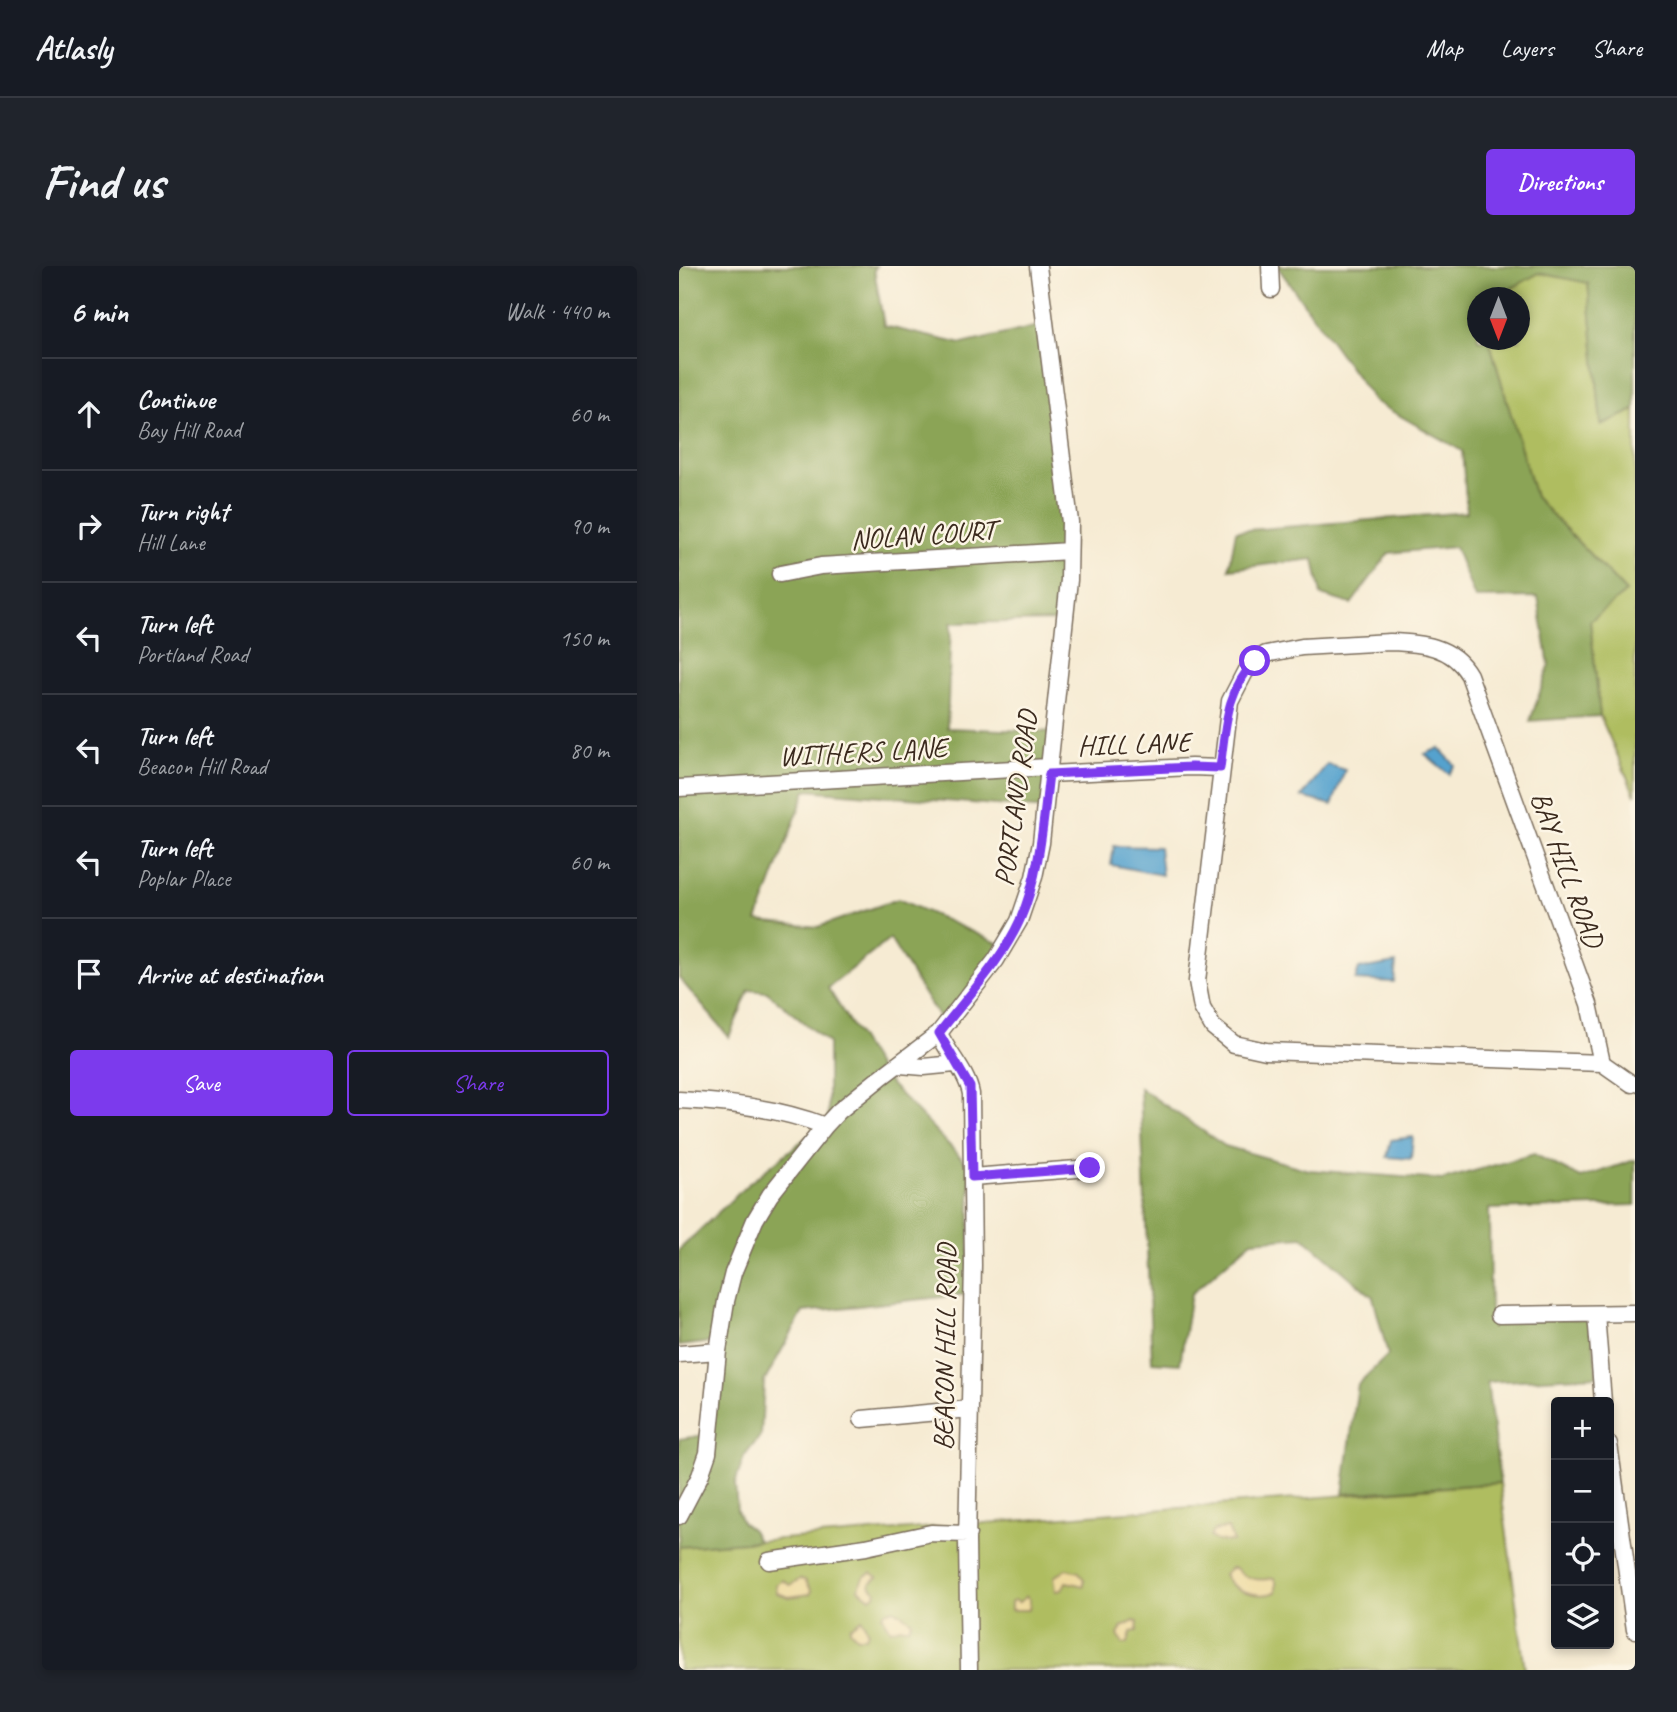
<!DOCTYPE html>
<meta charset="utf-8">
<style>
body{margin:0;font-family:Caveat,sans-serif;background:#20242c;color:#f1f3f6}
.controls{position:absolute;right:21px;bottom:21px;display:grid;overflow:hidden;border-radius:7px;box-shadow:0 4px 10px #0003}
.controls button{width:63px;height:63px;display:grid;place-items:center;padding:0;border:0;border-bottom:2px solid #363941;background:#171b24;color:#f1f3f6;font:35px sans-serif}
.compass{position:absolute;left:788px;top:21px;width:63px;height:63px;border-radius:50%;background:#171b24;box-shadow:0 4px 10px #0003;rotate:180deg}
.stop{position:absolute;width:21px;height:21px;margin:-16px;border:5px solid #7c3aed;border-radius:50%;background:#fff}
.stop.end{background:#7c3aed;border-color:#fff;box-shadow:0 2px 7px #0008}
.list{margin:0;padding:0;list-style:none}
h2{display:flex;justify-content:space-between;align-items:center;height:91px;margin:0;padding:0 28px;font-size:30px}
h2 small{font-size:23px;font-weight:400;color:#9ea1a6}
.list li{display:grid;grid-template-columns:46px 1fr auto;gap:21px;align-items:center;box-sizing:border-box;height:112px;padding:0 28px;border-top:2px solid #363941}
.list b{display:block;font-size:26px;white-space:nowrap}
.list p{margin:0;font-size:23px;white-space:nowrap;color:#9ea1a6}
.list em{font-size:23px;font-style:normal;color:#9ea1a6}
.actions{display:flex;gap:14px;padding:21px 28px}
.actions a{flex:1;padding:16px 0;border:2px solid #7c3aed;border-radius:7px;text-align:center;font-size:24px;color:#7c3aed}
.actions .main{background:#7c3aed;color:#fff}
.icon{flex:none;width:38px;height:38px;fill:none;stroke:currentColor;stroke-width:2;stroke-linecap:round;stroke-linejoin:round}
.map{position:relative;flex:none;width:956px;height:1404px;overflow:hidden;border-radius:7px}
header{display:flex;align-items:center;gap:42px;box-sizing:border-box;height:98px;padding:0 35px;background:#171b24;border-bottom:2px solid #363941}
header strong{font-size:33px}
nav{display:flex;gap:38px;margin-inline-start:auto;font-size:24px}
.intro{display:flex;align-items:center;justify-content:space-between;box-sizing:border-box;height:168px;padding:0 42px}
h1{margin:0;font-size:49px}
.button{padding:18px 32px;border-radius:7px;background:#7c3aed;color:#fff;font-size:24px;font-weight:700}
main{display:flex;gap:42px;padding:0 42px}
aside{flex:1;background:#171b24;border-radius:7px;box-shadow:0 4px 10px #0003}
.map>svg:first-child{display:block}
</style>
<header>
<strong>Atlasly</strong>
<nav><a>Map</a><a>Layers</a><a>Share</a></nav>
</header>
<div class="intro"><h1>Find us</h1><a class="button">Directions</a></div>
<main>
<aside>
<h2>6 min<small>Walk · 440 m</small></h2>
<ul class="list">
<li><svg class="icon" aria-label="ahead" viewBox="0 0 24 24"><path d="M12 20V5M6 11l6-6 6 6"/></svg><div><b>Continue</b><p>Bay Hill Road</p></div><em>60 m</em></li>
<li><svg class="icon" aria-label="right" viewBox="0 0 24 24"><path d="M7 20v-9h11M14 6l5 5-5 5"/></svg><div><b>Turn right</b><p>Hill Lane</p></div><em>90 m</em></li>
<li><svg class="icon" aria-label="left" viewBox="0 0 24 24"><path d="M17 20v-9H6M10 6l-5 5 5 5"/></svg><div><b>Turn left</b><p>Portland Road</p></div><em>150 m</em></li>
<li><svg class="icon" aria-label="left" viewBox="0 0 24 24"><path d="M17 20v-9H6M10 6l-5 5 5 5"/></svg><div><b>Turn left</b><p>Beacon Hill Road</p></div><em>80 m</em></li>
<li><svg class="icon" aria-label="left" viewBox="0 0 24 24"><path d="M17 20v-9H6M10 6l-5 5 5 5"/></svg><div><b>Turn left</b><p>Poplar Place</p></div><em>60 m</em></li>
<li><svg class="icon" aria-label="arrive" viewBox="0 0 24 24"><path d="M6 21V4h12l-3 4 3 4H6"/></svg><div><b>Arrive at destination</b></div></li>
</ul>
<div class="actions"><a class="main">Save</a><a>Share</a></div>
</aside>
<div class="map">
<svg width="956" height="1404" viewBox="0 0 956 1404">
<rect width="100%" height="100%" fill="#fcf5e5"/>
<filter id="ink" filterUnits="userSpaceOnUse"><feTurbulence type="fractalNoise" baseFrequency=".0143" numOctaves="2"/><feDisplacementMap in="SourceGraphic" scale="14" xChannelSelector="R" yChannelSelector="G"/><feConvolveMatrix kernelMatrix="1 2 1 2 8 2 1 2 1" color-interpolation-filters="sRGB"/></filter>
<filter id="wash" filterUnits="userSpaceOnUse"><feTurbulence type="fractalNoise" baseFrequency=".00686" numOctaves="4" result="noise"/><feDisplacementMap in="SourceGraphic" scale="28" xChannelSelector="R" yChannelSelector="G"/><feGaussianBlur stdDeviation="1.57" result="paint"/><feColorMatrix in="noise" values="0 0 0 0 0 0 0 0 0 0 0 0 0 0 0 0 0 1.4 0 .05"/><feComposite in="paint" operator="in"/></filter>
<g filter="url(#wash)">
<rect width="100%" height="100%" fill="#f6ebd3"/>
<!-- green -->
<path fill="#afbd60" stroke="#75743f" stroke-width="2" d="M860 7 909 16 922 158 956 144V529L921 450 911 355 947 326 856 231 811 77 812 74H841V32L825 31 826 26Z
M821 1217 846 1404H0V1281Z"/>
<!-- forest -->
<path fill="#8ba456" stroke="#63673a" stroke-width="2" d="M0 0H198L195 3 205 60 283 78 364 59 394 269 384 355 272 357 268 462 376 466 368 543 127 524 78 655 139 661 219 633 330 682 265 760 211 673 149 722 204 810 292 902 289 1028 124 1046 85 1116 82 1169 65 1191 56 1218 58 1245 63 1256 73 1264 79 1275 0 1281V1173L32 1168 41 1075 0 1080V984L68 919 149 854V777L88 726 70 724 50 771 0 712Z
M598 0H956V144L922 159 909 17 860 7 826 26 825 31 799 32V74H812L811 77 856 231 947 326 911 355 921 450 851 455 870 400 859 331 796 332 776 281 710 287 672 338 642 329 635 293 550 303 557 265 788 246 783 185 695 135Z
M461 822 546 880 630 904 763 914 855 888 902 912 956 894V939L810 943 811 1045 912 1054 918 1110 808 1116 821 1217 664 1228 679 1118 709 1089 694 1031 624 971 573 975 512 1028 501 1098 473 1096Z"/>
<!-- sand -->
<path fill="#eeda9e" stroke="#94825e" stroke-width="2" d="M549 1262 554 1276 538 1275 531 1271 534 1265Z
M552 1302H557C564 1314 582 1315 595 1312L597 1316V1326C580 1333 552 1325 545 1308Z
M388 1303 400 1306 405 1314V1320L387 1316 383 1324 377 1325 375 1311Z
M193 1307 199 1311 191 1317 192 1321 197 1325 196 1329 191 1332 180 1323C182 1314 184 1309 193 1307Z
M121 1313 126 1314 133 1325 131 1328 110 1331 98 1327 97 1319 104 1314 111 1319Z
M348 1330 351 1334 350 1344H332V1336L335 1334 340 1336Z
M215 1343 233 1355 230 1361H221L212 1364 203 1349 205 1346Z
M183 1353 189 1366 187 1371H178L171 1364V1361Z
M455 1355 459 1356 458 1365 452 1366 449 1377 444 1378 439 1369 443 1361Z"/>
<!-- water -->
<path fill="#55a2ce" stroke="#486676" stroke-width="2" d="M760 482 776 499 770 508 746 488Z
M648 498 666 504 653 539 623 531Z
M435 580 480 581 483 609 432 599Z
M717 697 715 716 676 714 680 703Z
M734 871 732 893 708 891 712 874Z"/>
</g>
<g filter="url(#ink)">
<g fill="none" stroke-linecap="round" stroke-linejoin="round">
<!-- minor casing -->
<g stroke="#7c6e5d" stroke-width="19">
<path id="minor" d="M591 0 592 23
M101 308 142 300 390 285
M711 376C741 377 773 379 790 409L910 738 923 797 587 785 555 778 534 761 523 742 518 715 551 435 566 406 576 395 587 388 623 381Z
M370 508 512 501 541 502
M0 522 370 501
M260 767C269 788 288 806 292 828L294 999 288 1275 290 1404
M923 797 953 818
M221 799 245 801 276 798
M0 834C47 836 103 843 146 860
M293 911 411 902
M917 1048 924 1136
M820 1049 956 1047
M0 1088 39 1085
M183 1153 291 1143
M930 1178 956 1364
M0 1250 21 1210 29 1187 39 1085 47 1035 54 1007 76 954 91 929 146 860 160 845 201 812 260 767 317 694 340 655 355 611 362 577 390 314 391 256 359 0
M90 1295 187 1281 252 1267 289 1268"/>
</g>
<!-- minor -->
<use href="#minor" stroke="#fff" stroke-width="16"/>
</g>
</g>
<g fill="none" stroke-linecap="round" stroke-linejoin="round" filter="url(#ink)">
<!-- route -->
<path stroke="#7c3aed" stroke-width="9" d="M411 902 293 911 291 821 260 767C288 731 322 696 341 654 361 608 364 557 370 508L512 501 541 502C547 461 546 427 576 395"/>
</g>
<g text-anchor="middle" stroke-width="5" stroke-linejoin="round" paint-order="stroke">
<!-- street labels -->
<g font-size="28" fill="#3b2a1e" stroke="#fcf5e5">
<text transform="translate(244 268) rotate(-4)" y="10">NOLAN COURT</text>
<text transform="translate(455 477) rotate(-2)" y="10">HILL LANE</text>
<text transform="translate(184 485) rotate(-3)" y="10">WITHERS LANE</text>
<text transform="translate(336 532) rotate(-82)" y="10">PORTLAND ROAD</text>
<text transform="translate(889 603) rotate(70)" y="10">BAY HILL ROAD</text>
<text transform="translate(265 1081) rotate(-89)" y="10">BEACON HILL ROAD</text>
</g>
</g>
</svg>
<div class="controls">
<button>+</button>
<button>−</button>
<button><svg class="icon" aria-label="locate" viewBox="0 0 24 24"><circle cx="12" cy="12" r="6"/><path d="M12 2v4M12 18v4M2 12h4M18 12h4"/></svg></button>
<button><svg class="icon" aria-label="layers" viewBox="0 0 24 24"><path d="M12 4l9 5-9 5-9-5zM3 14l9 5 9-5"/></svg></button>
</div>
<svg class="compass" viewBox="-18 -18 36 36"><path d="M0-13l5 13h-10z" fill="#e53935"/><path d="M0 13l5-13h-10z" fill="#9ea1a6"/></svg>
<div class="stop" style="left:576px;top:395px"></div>
<div class="stop end" style="left:411px;top:902px"></div>
</div>
</main>
